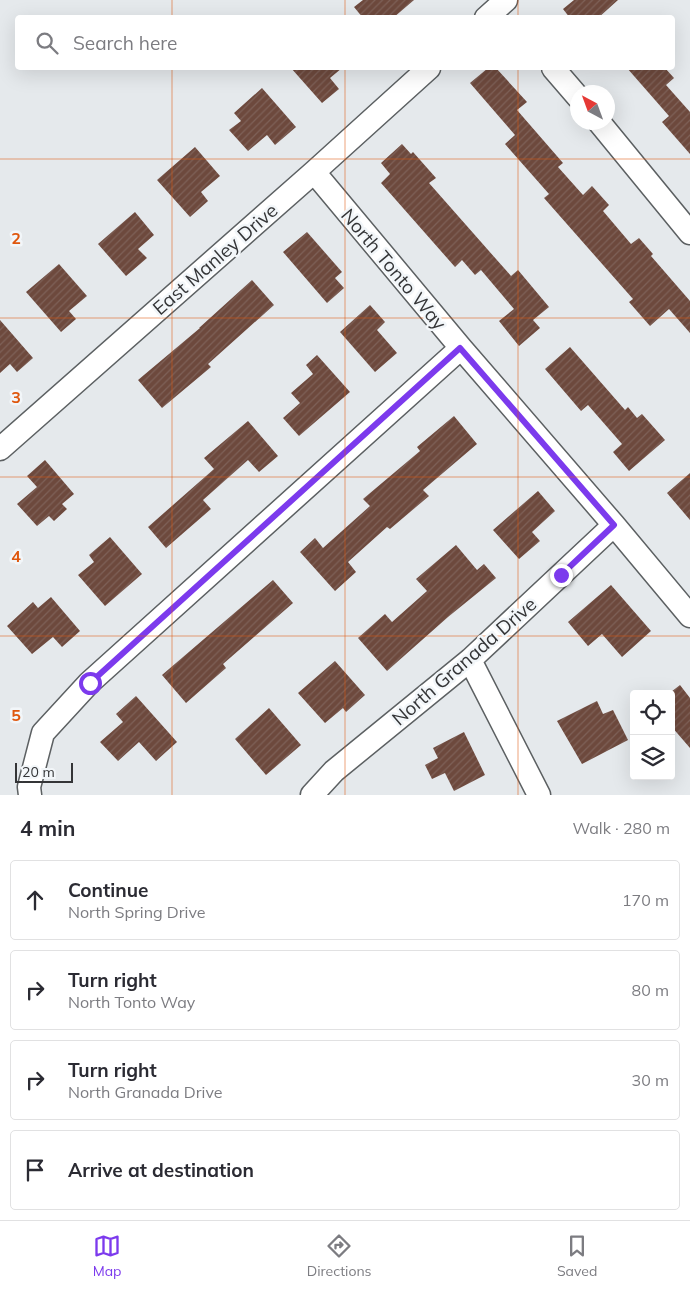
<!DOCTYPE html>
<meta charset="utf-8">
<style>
body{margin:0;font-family:Mulish,sans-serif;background:#f7f7f7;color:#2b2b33}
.controls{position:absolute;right:15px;bottom:15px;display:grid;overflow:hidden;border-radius:5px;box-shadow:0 5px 20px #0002}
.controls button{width:45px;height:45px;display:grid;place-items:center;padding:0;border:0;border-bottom:1px solid #e1e1e2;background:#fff;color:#2b2b33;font:25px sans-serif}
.compass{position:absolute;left:570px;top:85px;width:45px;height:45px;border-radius:50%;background:#fff;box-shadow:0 5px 20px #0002;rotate:319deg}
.scale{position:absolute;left:15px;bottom:12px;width:58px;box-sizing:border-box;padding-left:5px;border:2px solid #343537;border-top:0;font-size:14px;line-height:18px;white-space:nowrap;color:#343537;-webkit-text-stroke:4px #f2f6f9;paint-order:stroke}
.stop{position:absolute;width:15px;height:15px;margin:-11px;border:4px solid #7c3aed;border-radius:50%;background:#fff}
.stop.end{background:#7c3aed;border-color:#fff;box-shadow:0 1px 5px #0008}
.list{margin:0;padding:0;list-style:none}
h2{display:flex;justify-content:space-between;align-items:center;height:65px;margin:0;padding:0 20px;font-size:21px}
h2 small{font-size:16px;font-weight:400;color:#7c7c81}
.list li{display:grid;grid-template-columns:32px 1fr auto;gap:15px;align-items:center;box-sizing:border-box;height:80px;margin:0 10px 10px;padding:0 10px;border:1px solid #e1e1e2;border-radius:5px}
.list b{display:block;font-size:19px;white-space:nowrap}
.list p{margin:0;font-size:16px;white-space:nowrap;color:#7c7c81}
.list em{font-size:16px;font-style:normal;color:#7c7c81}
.icon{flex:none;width:28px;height:28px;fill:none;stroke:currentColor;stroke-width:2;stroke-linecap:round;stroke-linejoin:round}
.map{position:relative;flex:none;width:690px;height:795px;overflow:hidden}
.search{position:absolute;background:#fff;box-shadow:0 5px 20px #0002;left:15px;right:15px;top:15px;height:55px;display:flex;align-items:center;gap:12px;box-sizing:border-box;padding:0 18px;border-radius:5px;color:#7c7c81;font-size:19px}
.sheet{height:425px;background:#fff}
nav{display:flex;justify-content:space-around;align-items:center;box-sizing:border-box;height:70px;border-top:1px solid #e1e1e2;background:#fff;font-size:14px;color:#7c7c81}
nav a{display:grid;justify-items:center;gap:2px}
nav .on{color:#7c3aed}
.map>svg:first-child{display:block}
</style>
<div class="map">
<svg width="690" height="795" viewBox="0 0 690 795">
<defs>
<pattern id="building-hatch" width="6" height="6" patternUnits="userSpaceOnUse" patternTransform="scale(1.25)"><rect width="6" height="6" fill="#6d493d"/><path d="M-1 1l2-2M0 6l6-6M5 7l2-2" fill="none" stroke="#7e6158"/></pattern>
</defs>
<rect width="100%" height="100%" fill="#e5e9ec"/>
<!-- building -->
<path fill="url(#building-hatch)" d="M363 0H414L393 18H363L354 7Z
M574 0H618L598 18H570L563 9Z
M291 68H342L330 78 339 89 322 103Z
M488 68H496L527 102 517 110 563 163 558 167 583 195 592 186 609 205 603 211 631 244 639 238 653 254 651 256 690 301V333L669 309 650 326 629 302 633 299 544 198 549 194 505 144 515 135 470 83Z
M627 68H665L674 78 666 85 690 112V154L662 122 669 116Z
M262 88 296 127 275 145 267 135 248 151 229 130 241 121 234 113Z
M402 144 411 154 413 152 436 178 429 183 511 276 518 270 549 307 533 320 540 328 519 346 499 321 514 309 481 270 475 275 462 260 455 267 381 183 390 174 381 163Z
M195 147 220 176 201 192 208 201 190 217 157 180Z
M135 212 154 235 138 249 147 258 126 276 98 244Z
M307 232 342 272 335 278 344 288 327 303 283 252Z
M59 264 87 296 69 311 76 319 61 332 26 292Z
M252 280 274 305 208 364 211 367 162 408 138 380 200 328H199Z
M370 305 385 322 377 330 397 353 375 372 340 332Z
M0 320 33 358 17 372 10 364 0 373Z
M570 347 625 410 628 407 637 418 642 414 665 440 629 471 613 452 622 444 588 405 581 411 545 369Z
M317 355 350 392 299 436 283 418 300 403 291 393 313 374 306 365Z
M454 416 477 444 423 490 429 496 390 529 387 527 348 562 356 572 335 591 300 552 315 538 323 548 370 506 363 499 420 451 417 447Z
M248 421 278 456 259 472 248 460 203 500 211 509 166 548 148 527 214 469 204 458Z
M45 460 74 494 62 504 67 509 54 521 49 516 37 526 17 504 37 487 27 476Z
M690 473V520L667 493Z
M538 491 555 511 532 532 540 541 519 559 493 530Z
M110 537 142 574 105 606 78 575 94 562 89 555Z
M456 545 477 570 484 564 496 578 448 617 387 671 358 638 385 614 392 622 427 591 416 579Z
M273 580 293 603 223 664 226 668 186 703 162 675Z
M611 585 651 631 622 657 602 634 588 646 568 622Z
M51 597 80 631 62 647 53 637 32 654 7 626 33 602 38 608Z
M335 661 365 695 346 712 343 708 325 723 298 693Z
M680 685 690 698V748L671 726V692Z
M136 696 177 742 156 761 139 742 118 761 100 742 123 722 116 714Z
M597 701 603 714 613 710 628 740 582 764 557 721Z
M269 708 301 745 266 775 235 739Z
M464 732 485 775 454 791 445 773 432 779 425 765 438 758 433 748Z"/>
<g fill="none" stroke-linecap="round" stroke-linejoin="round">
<!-- minor casing -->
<g stroke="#5c6062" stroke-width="25">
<path id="minor" d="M486 18 506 0
M553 68 578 97
M599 122 690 233
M314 172 461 348 614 525 690 616
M0 449 314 172 429 68
M470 660 539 795
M30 795 29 787 43 733 89 683 461 348
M312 795 334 771 470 660 614 525"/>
</g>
<!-- minor -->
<use href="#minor" stroke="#fff" stroke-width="22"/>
</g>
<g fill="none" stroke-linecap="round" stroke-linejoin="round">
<!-- route -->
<path stroke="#7c3aed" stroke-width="6" d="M90 683 460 348 614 525 561 575"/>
</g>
<!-- grid -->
<path fill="none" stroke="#df570e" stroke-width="1" stroke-opacity="0.55" d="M172 0V18M345 0V18M518 0V18M172 68V795M345 68V795M518 68V795M0 159H690M0 318H690M0 477H690M0 636H690"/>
<g text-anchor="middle" stroke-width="5" stroke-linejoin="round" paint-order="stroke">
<!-- street labels -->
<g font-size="19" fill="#343537" stroke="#f2f6f9">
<text transform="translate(215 259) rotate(-41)" y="7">East Manley Drive</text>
<text transform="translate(394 269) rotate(50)" y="7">North Tonto Way</text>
<text transform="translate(464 661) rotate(-41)" y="7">North Granada Drive</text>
</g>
</g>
<g font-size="16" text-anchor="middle" font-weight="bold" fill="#df570e" stroke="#f2f6f9" stroke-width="5" stroke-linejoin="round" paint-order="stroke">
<text x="16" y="244">2</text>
<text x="16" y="403">3</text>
<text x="16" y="562">4</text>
<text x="16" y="721">5</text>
</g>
</svg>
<div class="controls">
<button><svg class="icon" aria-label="locate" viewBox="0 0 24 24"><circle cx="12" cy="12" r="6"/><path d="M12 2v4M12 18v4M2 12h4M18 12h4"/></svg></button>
<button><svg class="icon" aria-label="layers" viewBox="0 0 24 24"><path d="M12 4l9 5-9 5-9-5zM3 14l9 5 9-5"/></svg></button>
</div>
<svg class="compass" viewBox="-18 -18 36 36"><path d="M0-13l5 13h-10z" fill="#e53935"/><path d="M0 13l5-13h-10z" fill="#7c7c81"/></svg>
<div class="scale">20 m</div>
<div class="stop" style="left:90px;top:683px"></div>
<div class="stop end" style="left:561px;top:575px"></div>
<div class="search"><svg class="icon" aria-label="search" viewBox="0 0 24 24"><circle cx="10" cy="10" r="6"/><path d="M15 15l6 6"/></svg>Search here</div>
</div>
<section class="sheet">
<h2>4 min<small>Walk · 280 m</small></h2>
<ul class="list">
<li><svg class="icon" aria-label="ahead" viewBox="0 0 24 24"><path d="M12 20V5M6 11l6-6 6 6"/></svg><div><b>Continue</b><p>North Spring Drive</p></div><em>170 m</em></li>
<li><svg class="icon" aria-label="right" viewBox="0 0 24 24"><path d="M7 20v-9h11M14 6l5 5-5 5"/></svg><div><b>Turn right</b><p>North Tonto Way</p></div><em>80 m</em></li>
<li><svg class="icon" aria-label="right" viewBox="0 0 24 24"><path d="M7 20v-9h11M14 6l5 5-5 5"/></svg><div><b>Turn right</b><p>North Granada Drive</p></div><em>30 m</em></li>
<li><svg class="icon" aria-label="arrive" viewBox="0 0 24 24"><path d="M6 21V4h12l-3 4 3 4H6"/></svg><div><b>Arrive at destination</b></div></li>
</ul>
</section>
<nav>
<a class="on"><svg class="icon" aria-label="map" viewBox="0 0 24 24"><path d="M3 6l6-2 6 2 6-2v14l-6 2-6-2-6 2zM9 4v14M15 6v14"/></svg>Map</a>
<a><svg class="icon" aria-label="directions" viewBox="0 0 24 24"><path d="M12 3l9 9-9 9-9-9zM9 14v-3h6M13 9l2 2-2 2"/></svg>Directions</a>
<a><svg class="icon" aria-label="saved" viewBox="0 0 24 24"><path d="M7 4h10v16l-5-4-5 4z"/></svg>Saved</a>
</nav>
